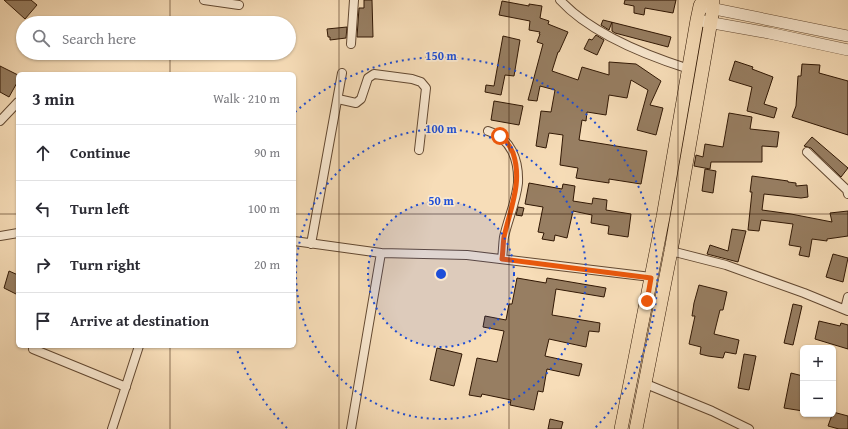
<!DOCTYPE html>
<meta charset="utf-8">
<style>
body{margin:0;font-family:"Gentium Book Plus",serif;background:#f7f7f7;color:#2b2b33}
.controls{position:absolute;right:12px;bottom:12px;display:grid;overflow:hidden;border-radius:6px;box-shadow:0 1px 3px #0004}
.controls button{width:36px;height:36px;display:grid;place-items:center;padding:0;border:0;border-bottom:1px solid #e1e1e2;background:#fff;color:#2b2b33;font:20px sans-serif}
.stop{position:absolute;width:12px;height:12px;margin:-9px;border:3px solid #ea580c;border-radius:50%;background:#fff}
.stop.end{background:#ea580c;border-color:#fff;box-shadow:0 1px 4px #0008}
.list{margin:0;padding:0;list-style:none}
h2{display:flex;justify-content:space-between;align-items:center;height:52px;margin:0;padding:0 16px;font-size:17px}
h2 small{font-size:13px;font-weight:400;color:#7c7c81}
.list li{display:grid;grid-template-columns:26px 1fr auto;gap:12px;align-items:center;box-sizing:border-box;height:56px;padding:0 16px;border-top:1px solid #e1e1e2}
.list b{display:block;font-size:15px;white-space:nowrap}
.list em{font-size:13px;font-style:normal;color:#7c7c81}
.icon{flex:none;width:22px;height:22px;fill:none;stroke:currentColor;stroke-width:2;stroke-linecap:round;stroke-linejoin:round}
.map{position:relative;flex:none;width:848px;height:429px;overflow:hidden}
.search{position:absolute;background:#fff;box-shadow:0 1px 3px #0004;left:16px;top:16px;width:280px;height:44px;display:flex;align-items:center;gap:10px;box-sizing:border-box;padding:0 14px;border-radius:22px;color:#7c7c81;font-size:15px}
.panel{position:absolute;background:#fff;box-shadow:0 1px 3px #0004;left:16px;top:72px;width:280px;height:276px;border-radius:6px}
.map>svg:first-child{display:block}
</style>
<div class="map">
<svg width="848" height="429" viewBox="0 0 848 429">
<rect width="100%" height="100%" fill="#f7ddb8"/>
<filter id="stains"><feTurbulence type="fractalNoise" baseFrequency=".005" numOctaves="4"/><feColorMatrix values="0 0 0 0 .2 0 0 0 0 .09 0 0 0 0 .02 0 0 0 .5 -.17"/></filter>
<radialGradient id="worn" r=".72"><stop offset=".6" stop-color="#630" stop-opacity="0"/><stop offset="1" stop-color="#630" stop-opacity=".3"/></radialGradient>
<!-- building -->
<path fill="#977e62" stroke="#301704" d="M4 0H31L37 5 25 19Z
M364 0H372L373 37H357L359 8H364Z
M625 0H676L673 13 645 8 644 15 634 13V6L624 4Z
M502 1 529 6V4L542 6 540 18 549 21 548 24 568 32 559 52H558L552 71 578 80 582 67 609 75V62L636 64 661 81 650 105 663 108 656 135 637 130 648 90 631 80 627 98 609 95 606 115 587 112 586 121 582 120 579 140 647 151 641 184 609 179V183L576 178 578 168 560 165 563 135 549 133 546 148 536 146 541 111 551 112 555 90 540 86 537 101 528 100 543 44 537 42 540 34H539L540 32 529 30 530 21 499 15Z
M603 20 671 37 668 47 615 33 612 31V22L609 30 601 25Z
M347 27 346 38 330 40V37H328L327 29Z
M596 35 604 40 597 55 584 49 589 39 592 40Z
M503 36 520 40 514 76 505 75 501 95 485 92 486 85 494 86Z
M735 61 753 67 752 69 773 77 764 104 777 108 774 118 747 111 752 87 729 80Z
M802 64 820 65 819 73 848 81V135L792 117 796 106 798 76H801Z
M0 66 18 75V81L9 97 0 92Z
M494 101 523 106 519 125 491 120Z
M729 113 752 117 750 129 779 132 777 147 762 146V162H711L710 169 694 166 696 155 703 157 705 144 723 147Z
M812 137 848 168 841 177 811 148 804 146Z
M705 169 716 171 713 193 702 191Z
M752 176 788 181V182L796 183V186L807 185 808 197 801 198 764 194 762 210 791 214 832 222 830 213 848 211V236L827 239V241L812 239 809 257 799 255 801 247 789 245 793 224 761 220 759 231 748 230 752 192H750Z
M529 183 562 189 563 184 575 186 573 201 592 204 593 198 607 200 606 210 631 214 628 237 608 234 609 226 591 223 592 215 573 211 567 238 555 235 554 241 542 239 544 233 538 232 543 207 525 204Z
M518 207 524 208 522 216 516 215Z
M732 229 746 231 738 262 707 254 710 245 728 251Z
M833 254 848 258 843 282 826 277Z
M9 271 18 275V295L4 288Z
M517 278 546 283 547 278 606 288 604 297 556 289 552 315 600 323 599 332 589 331 586 347 549 339 545 356 582 364 579 376 547 369 543 392 538 391 534 410 510 405 511 400 482 394 481 397 469 395 477 358 497 362 504 331 483 327 485 316 506 320 509 304H512Z
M699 285 727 292 723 310H720L714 334 739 340 736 354 725 352 723 358 708 356 700 354 701 347 689 344 695 316H692L694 303Z
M793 304 802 306 793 345 784 343Z
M819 321 840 326 841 323 848 325V349L815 339Z
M437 348 462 354 454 386 430 380Z
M744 354 756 356 749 390 738 388Z
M791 373 803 376V411L784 408Z
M833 412 848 416V429H839L828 426Z
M550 419 563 422 561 429H548Z"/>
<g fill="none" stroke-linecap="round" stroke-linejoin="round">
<!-- minor casing -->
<g stroke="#624831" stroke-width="10">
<path id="minor" d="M204 0 239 5
M560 0C591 34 645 55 689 69
M351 44 354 0
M338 99 356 103 361 99 368 78 374 74 412 79 421 82 426 88 419 150
M0 121 18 102
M488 131C511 138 519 160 518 183 516 202 508 219 504 237 503 244 503 252 502 259
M807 152 847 190 848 194
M0 236 18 233
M294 241 381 253 467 255 651 277
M311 244 342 73
M671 251 726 265 804 293 848 311
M845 309 848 297
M33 349 126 387
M646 384 712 411 749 429
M112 429 139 346
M351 429 381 253"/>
</g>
<!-- tertiary casing -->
<g stroke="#624831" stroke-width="12">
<path id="tertiary" d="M705 7 848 36
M702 21 769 33 848 50"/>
</g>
<!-- primary casing -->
<g stroke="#301704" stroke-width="14">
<path id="primary" d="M621 429 663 217 697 20 700 6 703 0
M636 429 671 251 713 9V0"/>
</g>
<!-- minor -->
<use href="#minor" stroke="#fae9d1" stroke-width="8"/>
<!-- tertiary -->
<use href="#tertiary" stroke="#fae9d1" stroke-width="11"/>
<!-- primary -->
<use href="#primary" stroke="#f7ddb8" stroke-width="13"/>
</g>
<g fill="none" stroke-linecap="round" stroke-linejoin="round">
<!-- route -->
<path stroke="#ea580c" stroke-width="5" d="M500 136C507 140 510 146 513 153 523 182 510 209 504 237 503 244 503 252 502 259L651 278 647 301"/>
</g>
<!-- grid -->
<path fill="none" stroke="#301704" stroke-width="1" stroke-opacity="0.55" d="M170 0V23M339 0V429M509 0V429M678 0V429M170 53V74M0 214H18M294 214H848M170 346V429"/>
<!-- distance rings -->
<circle cx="441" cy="274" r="73" fill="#1d4ed8" fill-opacity=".12"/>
<g fill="none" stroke="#1d4ed8" stroke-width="2" stroke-dasharray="2 4">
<circle cx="441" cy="274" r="73"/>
<circle cx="441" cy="274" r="145"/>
<path d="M287 428A218 218 0 0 1 236 347M295 112A218 218 0 0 1 595 428"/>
</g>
<circle cx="441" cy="274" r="6" fill="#1d4ed8" stroke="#fae9d1" stroke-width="2"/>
<g font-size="12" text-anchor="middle" font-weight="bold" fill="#1d4ed8" stroke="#fae9d1" stroke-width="3.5" stroke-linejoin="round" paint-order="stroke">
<text x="441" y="60">150 m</text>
<text x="441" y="133">100 m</text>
<text x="441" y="205">50 m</text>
</g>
<rect width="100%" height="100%" filter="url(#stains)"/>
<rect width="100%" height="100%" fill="url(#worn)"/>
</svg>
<div class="controls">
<button>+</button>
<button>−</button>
</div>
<div class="stop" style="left:500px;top:136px"></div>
<div class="stop end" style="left:647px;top:301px"></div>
<div class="search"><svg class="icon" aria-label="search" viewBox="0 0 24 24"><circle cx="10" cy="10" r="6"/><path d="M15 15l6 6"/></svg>Search here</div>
<section class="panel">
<h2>3 min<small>Walk · 210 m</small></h2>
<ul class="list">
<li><svg class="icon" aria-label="ahead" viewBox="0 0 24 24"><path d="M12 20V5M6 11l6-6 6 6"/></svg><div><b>Continue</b></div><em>90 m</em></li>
<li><svg class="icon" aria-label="left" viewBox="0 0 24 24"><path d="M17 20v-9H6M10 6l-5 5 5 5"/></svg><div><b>Turn left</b></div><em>100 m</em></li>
<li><svg class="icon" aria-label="right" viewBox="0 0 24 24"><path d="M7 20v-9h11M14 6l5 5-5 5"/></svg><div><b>Turn right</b></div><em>20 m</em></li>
<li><svg class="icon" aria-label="arrive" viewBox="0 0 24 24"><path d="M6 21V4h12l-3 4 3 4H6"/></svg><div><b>Arrive at destination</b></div></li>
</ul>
</section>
</div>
